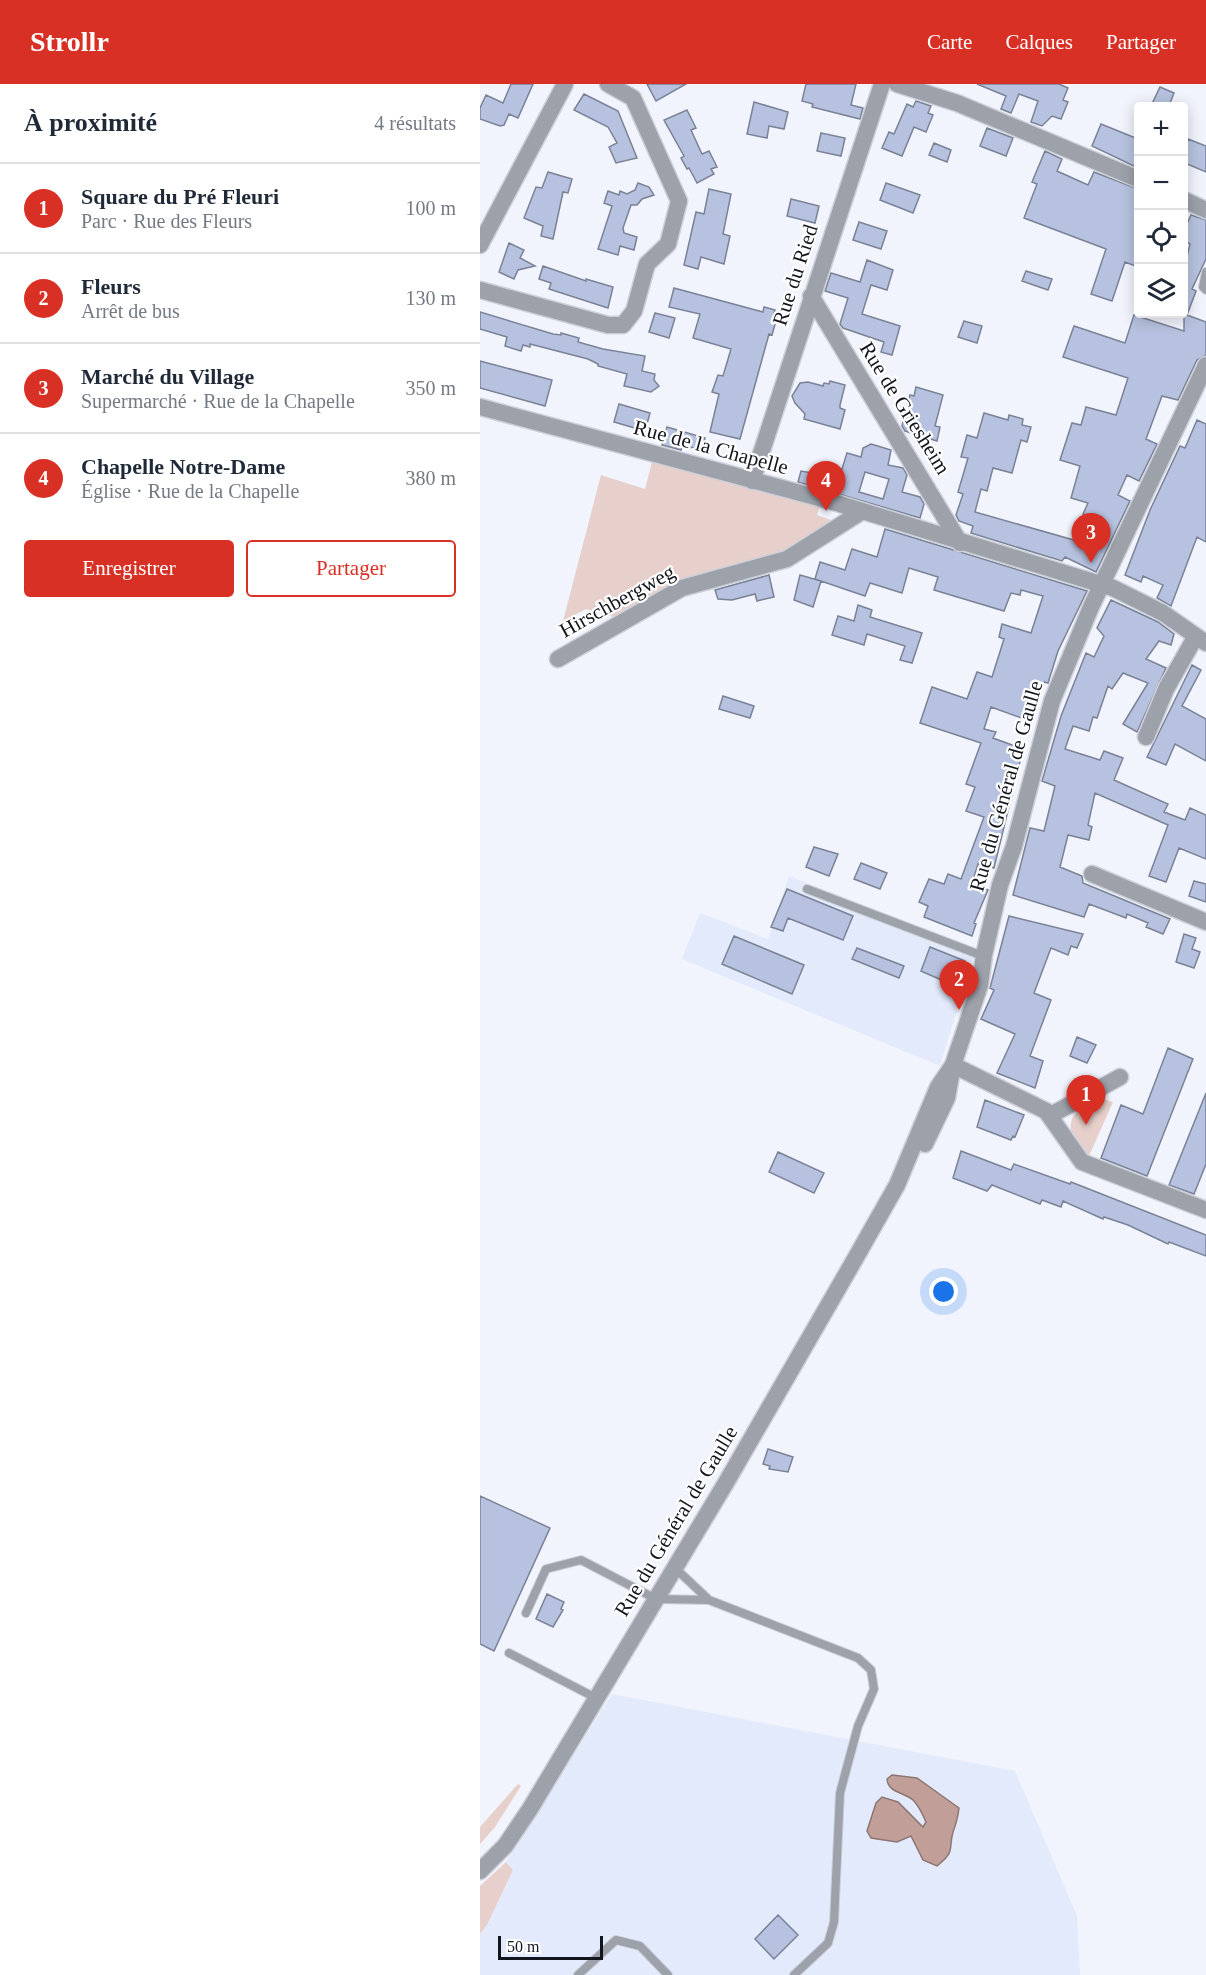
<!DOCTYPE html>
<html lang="fr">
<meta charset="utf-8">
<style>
body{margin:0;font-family:Georgia,serif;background:#f6f6f7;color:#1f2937}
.controls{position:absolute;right:18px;top:18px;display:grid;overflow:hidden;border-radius:6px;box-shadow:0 3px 15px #0003}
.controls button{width:54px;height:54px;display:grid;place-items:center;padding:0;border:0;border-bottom:2px solid #e0e1e3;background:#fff;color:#1f2937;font:30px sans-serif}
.scale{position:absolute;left:18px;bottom:15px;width:105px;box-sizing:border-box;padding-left:6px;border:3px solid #12151d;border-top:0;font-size:16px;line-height:21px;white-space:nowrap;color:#12151d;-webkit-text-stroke:4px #fff;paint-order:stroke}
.you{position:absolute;left:464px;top:1208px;width:21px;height:21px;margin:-15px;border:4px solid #fff;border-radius:50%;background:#1a73e8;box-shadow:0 0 0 9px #1a73e833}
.badge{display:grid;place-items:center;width:39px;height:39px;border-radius:50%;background:#d93025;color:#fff;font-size:20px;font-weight:700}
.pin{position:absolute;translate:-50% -50px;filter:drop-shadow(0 2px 3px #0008)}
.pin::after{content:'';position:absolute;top:32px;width:21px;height:18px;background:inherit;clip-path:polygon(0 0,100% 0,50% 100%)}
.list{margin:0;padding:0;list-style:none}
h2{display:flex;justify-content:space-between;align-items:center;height:78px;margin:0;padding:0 24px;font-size:26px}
h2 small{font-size:20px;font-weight:400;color:#747a83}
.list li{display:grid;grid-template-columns:39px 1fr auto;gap:18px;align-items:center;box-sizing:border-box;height:90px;padding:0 24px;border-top:2px solid #e0e1e3}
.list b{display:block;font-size:22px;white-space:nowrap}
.list p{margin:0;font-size:20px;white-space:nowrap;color:#747a83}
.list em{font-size:20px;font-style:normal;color:#747a83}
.actions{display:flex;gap:12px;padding:18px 24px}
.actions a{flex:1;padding:14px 0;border:2px solid #d93025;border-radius:6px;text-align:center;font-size:21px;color:#d93025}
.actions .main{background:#d93025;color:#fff}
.icon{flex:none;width:33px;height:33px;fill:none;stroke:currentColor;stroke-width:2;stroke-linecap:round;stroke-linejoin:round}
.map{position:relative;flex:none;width:726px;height:1891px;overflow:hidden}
header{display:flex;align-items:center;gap:36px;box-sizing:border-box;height:84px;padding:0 30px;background:#d93025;color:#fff}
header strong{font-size:28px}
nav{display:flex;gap:33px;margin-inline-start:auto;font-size:21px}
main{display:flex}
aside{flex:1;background:#fff}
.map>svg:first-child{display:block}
</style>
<header>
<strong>Strollr</strong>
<nav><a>Carte</a><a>Calques</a><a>Partager</a></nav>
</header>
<main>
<aside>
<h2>À proximité<small>4 résultats</small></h2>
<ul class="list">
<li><span class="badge">1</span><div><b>Square du Pré Fleuri</b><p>Parc · Rue des Fleurs</p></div><em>100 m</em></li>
<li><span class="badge">2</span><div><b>Fleurs</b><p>Arrêt de bus</p></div><em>130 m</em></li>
<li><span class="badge">3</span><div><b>Marché du Village</b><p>Supermarché · Rue de la Chapelle</p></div><em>350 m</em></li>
<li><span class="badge">4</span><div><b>Chapelle Notre-Dame</b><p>Église · Rue de la Chapelle</p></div><em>380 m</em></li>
</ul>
<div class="actions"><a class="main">Enregistrer</a><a>Partager</a></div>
</aside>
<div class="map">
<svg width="726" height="1891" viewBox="0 0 726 1891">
<rect width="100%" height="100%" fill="#f1f4fd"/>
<!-- built -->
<path fill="#e3eafb" d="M309 792 496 865 460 982 202 875 220 829 288 855Z
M132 1610 535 1687 597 1832 600 1891H0V1850L7 1841 33 1786 26 1778Z"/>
<!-- green -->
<path fill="#e7d0cb" d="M172 378 340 421 337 431 351 436 350 441 311 466 197 496 133 533 106 525 83 537 121 391 165 405Z
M624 1015 633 1018 609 1072C579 1048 587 1023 624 1015Z
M38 1700 41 1702 15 1743 0 1760V1743Z
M26 1778 33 1786 7 1841 0 1850V1802Z"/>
<!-- water -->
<path fill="#c19f98" stroke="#8c7673" stroke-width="1.5" d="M412 1691 437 1694 479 1724C478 1733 476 1740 473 1748 468 1766 476 1767 457 1782L443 1776 431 1752 417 1758 391 1754 387 1747 396 1719 402 1713 418 1718 443 1743 446 1738C443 1731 439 1722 433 1716 424 1708 408 1709 407 1695Z"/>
<!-- building -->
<path fill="#b6c2df" stroke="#7a8296" stroke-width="1.5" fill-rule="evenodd" d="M31 0H53L38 34 29 30 24 41 20 42 0 35V24L6 11 23 19Z
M167 0H206L176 17Z
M326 0H376L371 21 383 24 380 35 332 23 333 20 322 17Z
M497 0H579L588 4 583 16 588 18 581 35 572 32 562 42 551 38 558 17 539 10 531 29 521 25 526 12Z
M680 3 694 9 689 22H671Z
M104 10 138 27 157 74 136 79 129 63 137 59 128 43 94 26Z
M436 17 451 22 448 29 453 31 446 48 434 43 422 72 402 64 409 48 414 50 427 20 433 23Z
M274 18 308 28 304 45 289 42 287 54 267 50Z
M207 26 216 44 211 46 222 70 229 67 237 83 231 85 234 90 217 99 209 84 207 85 201 74 204 72 184 36Z
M621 40 658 55V84L612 62Z
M507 44 533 54 526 72 500 62Z
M341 49 365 54 361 72 337 67Z
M708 55 726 62V88L705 79 707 73 704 71V66Z
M454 59 471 66 467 78 449 71Z
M565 67 582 75 577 87 608 101 614 88 658 105V183L645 178 632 217 611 210 626 165 544 134 557 100 552 98Z
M68 88 92 95 88 109 83 108 73 155 61 152 63 142 44 134 56 103 62 104Z
M158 99 169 103 174 111 162 115 157 121H151L143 144 144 149 157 153 154 166 140 162 138 171 118 165 132 122 124 119 128 107 139 111 140 107 147 110 155 106Z
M406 99 440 111 433 129 400 116Z
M229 105 251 110 243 150 250 152 244 180 221 173 218 185 204 181 216 128 224 130Z
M311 115 339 122 335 139 307 132Z
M711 131 726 136V175L712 205 716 207 707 231 726 238V271L717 276 698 316 682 312 666 355 677 360 659 397 647 391 638 411 650 417 616 488 585 473 582 477 491 449 493 442 479 437 476 431 483 410 478 408 488 374 481 373 487 351 497 354 504 329 528 336 529 331 543 335 542 341 551 343 547 358 541 356 532 389 513 384 507 407 501 405 495 428 601 458 613 434 603 430 608 419 591 414 600 382 580 376 592 339 601 341 606 323 636 331 648 294 583 273 594 242 645 259 654 231 704 247V185L710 160 704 157V146Z
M379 138 407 147 401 165 373 156Z
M29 159 44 166 40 174 55 182 38 186 34 195 19 188Z
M387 176 413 186 407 206 391 201 382 230 420 242 412 271 401 268 404 258 363 244 360 240 368 214 345 207 351 189 380 198Z
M63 182 106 197V195L133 203 128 224 69 205 71 199 59 195Z
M546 187 572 195 568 206 542 197Z
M194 204 283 228 284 223 295 226 293 232 297 233 292 251 289 250 260 355 230 348 239 310 232 308 238 291 243 292 251 265 213 254 220 230 189 223Z
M0 228 73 250 81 251V249L99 254 98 258 123 265 165 272 162 287 175 290 174 296 179 302 171 308 144 302 147 290 118 282V280L108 275 50 260V263L43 261 41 267 25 262 27 253 0 245Z
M175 229 195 234 189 254 169 248Z
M484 237 502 242 497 259 478 253Z
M0 277 72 296 65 322 0 304Z
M350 297 365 301 360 321V324L365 326 360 345 324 335 325 330 315 319 312 312 320 299 328 298 343 302 344 299 349 300Z
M436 303 463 311 455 342 460 343 457 357 425 347 422 342 430 311 434 312Z
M139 320 170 329 165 347 134 338Z
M717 336 726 340V458L717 453 691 522 677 514 683 501 663 492 661 498 645 491 670 426 700 362 705 364Z
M187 343 225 354 222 366 210 363 209 365 202 363 201 366 182 361Z
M391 360 411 366 408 381 423 384 427 391 422 408 440 413 444 420 440 434 318 398 321 387 338 390V388L355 393 356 390 360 391 367 369 381 373 383 364ZM385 388 409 395 403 415 379 408Z
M405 445 607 507 578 567 568 599 564 598 557 619 553 618 547 636 511 623 504 645 516 648 513 654 543 665 514 784 498 780 492 800 508 806 494 839 496 840 492 852 444 833 448 822 439 818 449 795 464 800 468 790 481 795 504 733 486 727 495 703 486 700 501 659 440 639 452 603 487 615 497 588 512 593 524 555 519 553 522 540 551 549 563 512 541 506 540 511 531 509 524 527 454 506 458 493 429 484 422 509 390 499 385 512 335 495 340 478 365 486 372 465 397 473Z
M289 491 294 513 277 517 275 510 252 516 238 515 235 506Z
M320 491 341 497 333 523 314 516Z
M631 516 678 538 694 550 691 561 679 557 666 575 686 584 657 648 643 640 668 599 643 589 632 605 628 602 617 634 613 633 609 647 593 642 585 665 620 676 624 667 643 674 634 696 688 720 684 728 705 736 710 724 726 731V775L699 764 686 798 669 792 688 741 615 709 608 741 612 743 609 756 588 751 580 783 602 792 603 799 690 835 683 850 666 843 668 839 647 830 646 834 609 820 604 833 533 811 550 744 564 747 575 702 562 697 581 632 606 569 614 573 624 552 617 544Z
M378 521 392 526 390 533 442 549 432 579 420 576 425 562 387 550 384 561 352 551 358 532 374 537Z
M712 581 721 586 702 622 726 635V677L695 660 686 681 667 673Z
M243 612 274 622 270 634 239 625Z
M334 763 358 770 349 792 326 783Z
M381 779 407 789 400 805 374 795Z
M714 797 726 800V818L709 812Z
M307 805 373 832 363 856 308 834 303 847 291 843Z
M529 832 603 850 597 864 591 862 588 871 571 864 554 909 571 916 550 972 563 977 555 1004 517 989 535 950 501 935 514 906 510 904Z
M704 850 716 854 712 865 720 868 714 884 696 878Z
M254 852 324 881 312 910 242 880Z
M450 863 485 877 475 902 441 887Z
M377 864 424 882 419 894 372 875Z
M597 953 616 961 607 979 590 972Z
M688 964 713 975 667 1092 621 1074 641 1021 663 1030Z
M726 1009V1080L714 1110 689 1101Z
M505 1016 544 1031 535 1053 533 1052 531 1056 497 1043Z
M481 1067 531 1086 534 1080 590 1100 591 1098 726 1151V1172L689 1158 688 1160 648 1141 624 1133 623 1135 583 1117 581 1123 562 1116 560 1120 512 1101 507 1107 473 1094Z
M298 1068 344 1089 334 1109 289 1088Z
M288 1365 313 1373 308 1388 289 1385 290 1382 283 1380Z
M0 1412 70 1444 14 1567 0 1560Z
M67 1510 84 1518 81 1525 83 1526 73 1543 56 1535Z
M298 1831 318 1851 294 1875 275 1855Z"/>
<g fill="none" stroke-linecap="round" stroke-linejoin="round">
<!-- service casing -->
<g stroke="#cdd0d9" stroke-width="10">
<path id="service" d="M726 188 723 203 726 206
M327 805 495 869 504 871
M195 1484 229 1516
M46 1529 66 1485 101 1476 176 1515 229 1516 378 1574 391 1586 394 1605 378 1642 360 1709 354 1838 348 1859 314 1891
M29 1569 116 1614
M98 1891 136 1856 160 1862 188 1891"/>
</g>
<!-- minor casing -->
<g stroke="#cdd0d9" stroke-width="19">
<path id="minor" d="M417 0 477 19 658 95
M704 116 726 126
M0 161 85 0
M0 206 128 241H143L154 227 167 180 188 160 199 117 153 14 128 0
M331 212 480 459
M0 323 350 417 633 504 683 529 726 559
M272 397 402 0
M78 575 202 504 307 475 381 428
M666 653 686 605 716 552
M612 790 726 838
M473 981 566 1027 602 1078 726 1126
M571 1031 640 993"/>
</g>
<!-- tertiary casing -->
<g stroke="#cdd0d9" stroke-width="19">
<path id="tertiary" d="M445 1060 467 1014 473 981 500 901 504 871 520 801 534 762 572 617 611 523 726 281
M0 1787 25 1762 50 1725 247 1397 375 1175 417 1101 458 1003 473 981"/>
</g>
<!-- service -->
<use href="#service" stroke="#9da1aa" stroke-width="8"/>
<!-- minor -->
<use href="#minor" stroke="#9da1aa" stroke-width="16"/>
<!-- tertiary -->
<use href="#tertiary" stroke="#9da1aa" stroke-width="16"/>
</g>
<g text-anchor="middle" stroke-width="4.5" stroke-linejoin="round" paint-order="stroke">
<!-- street labels -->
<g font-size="21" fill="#12151d" stroke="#fff">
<text transform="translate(315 191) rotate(-72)" y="7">Rue du Ried</text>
<text transform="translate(425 324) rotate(58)" y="7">Rue de Griesheim</text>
<text transform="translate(231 363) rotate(15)" y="7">Rue de la Chapelle</text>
<text transform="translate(137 517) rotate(-29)" y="7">Hirschbergweg</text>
<text transform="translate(526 702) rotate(-74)" y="7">Rue du Général de Gaulle</text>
<text transform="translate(196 1437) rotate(-59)" y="7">Rue du Général de Gaulle</text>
</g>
</g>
</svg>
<div class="controls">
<button>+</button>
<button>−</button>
<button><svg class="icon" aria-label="locate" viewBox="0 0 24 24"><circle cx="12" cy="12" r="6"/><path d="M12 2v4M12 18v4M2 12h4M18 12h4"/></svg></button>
<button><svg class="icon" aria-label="layers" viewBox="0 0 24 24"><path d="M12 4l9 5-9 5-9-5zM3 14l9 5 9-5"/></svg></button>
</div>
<div class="scale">50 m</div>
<div class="you"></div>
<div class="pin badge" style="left:606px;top:1041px">1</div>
<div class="pin badge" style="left:479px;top:926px">2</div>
<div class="pin badge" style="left:611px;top:479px">3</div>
<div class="pin badge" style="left:346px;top:427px">4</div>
</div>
</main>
